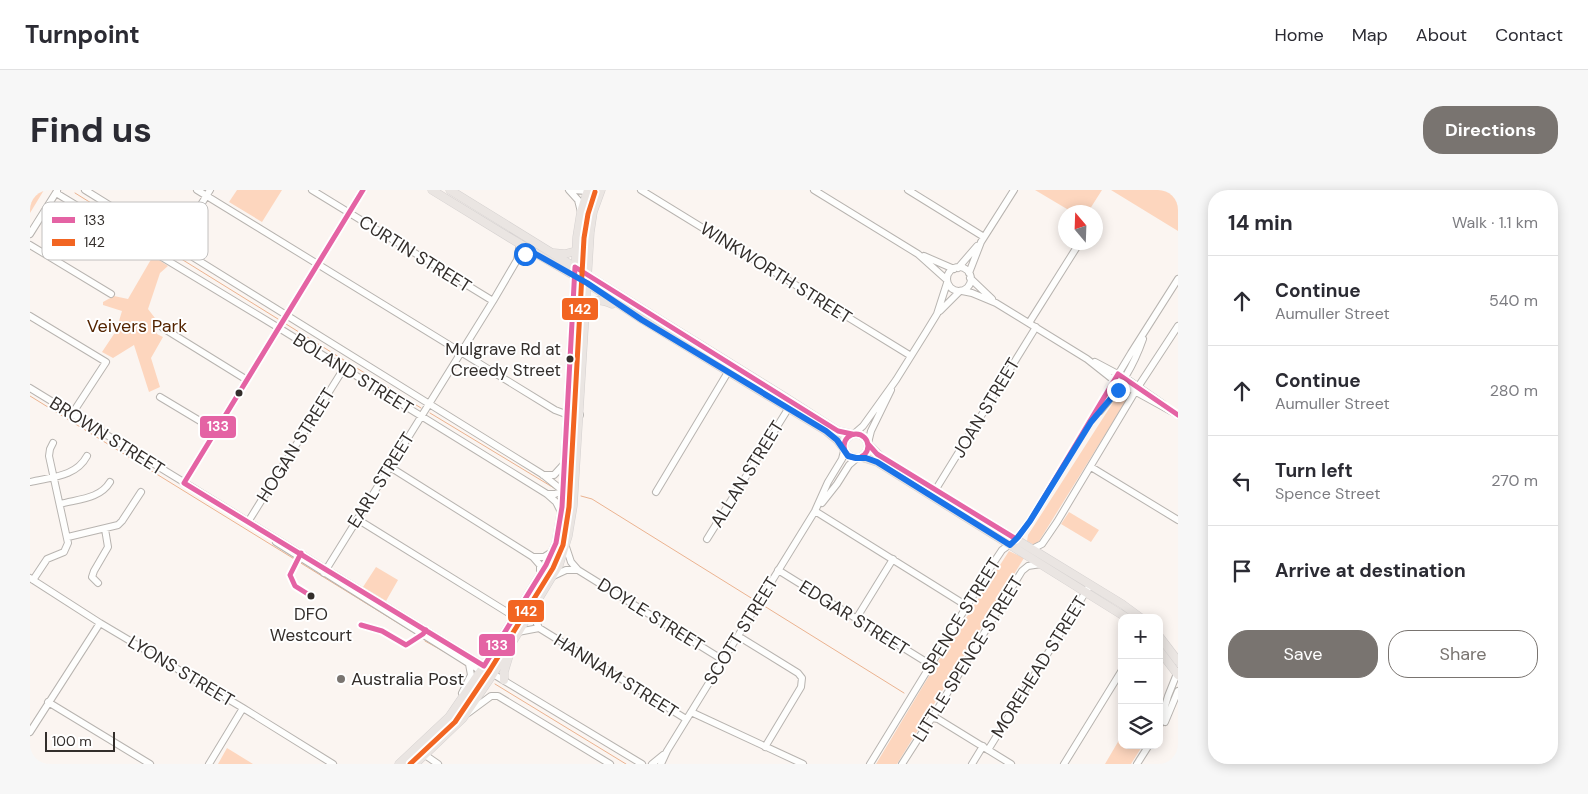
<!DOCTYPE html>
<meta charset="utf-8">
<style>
body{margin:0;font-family:"DM Sans",sans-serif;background:#f7f7f7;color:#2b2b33}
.controls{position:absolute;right:15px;bottom:15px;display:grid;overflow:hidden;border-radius:10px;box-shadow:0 2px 12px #0003}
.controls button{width:45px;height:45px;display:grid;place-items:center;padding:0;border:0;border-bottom:1px solid #e1e1e2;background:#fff;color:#2b2b33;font:25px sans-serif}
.compass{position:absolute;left:1028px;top:15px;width:45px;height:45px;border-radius:50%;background:#fff;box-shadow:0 2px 12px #0003;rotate:341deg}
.scale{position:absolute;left:15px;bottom:12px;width:70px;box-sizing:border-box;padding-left:5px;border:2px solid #332e2b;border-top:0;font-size:14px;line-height:18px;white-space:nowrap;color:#332e2b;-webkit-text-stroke:4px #fff;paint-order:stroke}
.stop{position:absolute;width:15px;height:15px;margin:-11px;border:4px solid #1a73e8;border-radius:50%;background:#fff}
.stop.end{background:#1a73e8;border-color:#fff;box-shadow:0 1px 5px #0008}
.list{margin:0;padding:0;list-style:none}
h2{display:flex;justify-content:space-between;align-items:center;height:65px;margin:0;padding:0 20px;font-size:21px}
h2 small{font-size:16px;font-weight:400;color:#7c7c81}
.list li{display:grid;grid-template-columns:32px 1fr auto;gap:15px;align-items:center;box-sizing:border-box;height:90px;padding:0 20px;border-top:1px solid #e1e1e2}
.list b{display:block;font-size:19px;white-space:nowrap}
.list p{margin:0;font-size:16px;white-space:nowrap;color:#7c7c81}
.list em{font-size:16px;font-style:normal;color:#7c7c81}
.actions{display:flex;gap:10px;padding:15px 20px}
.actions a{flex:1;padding:11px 0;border:1px solid #797470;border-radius:20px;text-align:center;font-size:18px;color:#797470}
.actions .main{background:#797470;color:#fff}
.icon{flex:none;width:28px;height:28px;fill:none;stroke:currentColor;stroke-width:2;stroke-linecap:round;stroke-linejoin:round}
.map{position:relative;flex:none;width:1148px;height:574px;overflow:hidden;border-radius:20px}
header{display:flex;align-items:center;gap:30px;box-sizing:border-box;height:70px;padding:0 25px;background:#fff;border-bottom:1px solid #e1e1e2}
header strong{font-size:24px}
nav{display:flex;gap:28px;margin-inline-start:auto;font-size:18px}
.intro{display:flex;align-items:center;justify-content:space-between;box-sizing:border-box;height:120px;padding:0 30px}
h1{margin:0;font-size:35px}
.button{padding:12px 22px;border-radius:20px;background:#797470;color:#fff;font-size:18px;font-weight:700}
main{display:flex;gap:30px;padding:0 30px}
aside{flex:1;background:#fff;border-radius:20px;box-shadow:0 2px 12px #0003}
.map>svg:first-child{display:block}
</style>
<header>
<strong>Turnpoint</strong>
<nav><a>Home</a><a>Map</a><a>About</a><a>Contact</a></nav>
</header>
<div class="intro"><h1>Find us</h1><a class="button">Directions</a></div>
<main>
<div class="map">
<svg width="1148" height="574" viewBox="0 0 1148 574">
<rect width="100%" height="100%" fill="#fbf5f1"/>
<!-- green -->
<path fill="#fdd6be" d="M0 0H14L0 23Z
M207 0H252L232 32 199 12Z
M1005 0H1072L1058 22H1042Z
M1081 0H1148V41Z
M123 66 138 76 130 83 118 119 128 132 125 137 127 144 133 147 121 168 130 197 119 202 104 155 83 168 72 162 86 141 92 121 73 115V112L84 106 98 109Z
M1094 199 1099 206 1006 356 997 351 998 345 1091 200Z
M1039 322 1069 340 1061 352 1031 334Z
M979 361 994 368 867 574H846L899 486Z
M346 377 368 390 356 411 333 397Z
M1092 545V555H1113L1101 574H1075Z
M197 558 223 574H188Z"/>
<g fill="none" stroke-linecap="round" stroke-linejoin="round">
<!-- stream -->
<path stroke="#ebb390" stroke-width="1" d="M45 3 248 129
M256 134 391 218
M0 206 381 441
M400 223 524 298
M551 306 562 309 726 411
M731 414 874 503
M395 451 420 465
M428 470 435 475
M465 494 596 574"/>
<!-- minor casing -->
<g stroke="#b8b4b0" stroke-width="8">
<path id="minor" d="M55 0 512 284 533 301 525 304H517
M167 0 525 220 533 223 550 225
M282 0 463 111
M539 0 548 10 551 22
M544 0 557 1
M611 0 881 166
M784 0 888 64 917 90
M878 0 954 47
M26 3 249 138 517 304 526 312 531 322
M0 44 27 1
M0 55 81 104
M145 57 180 0
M894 66 924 79
M917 89a12 12 0 1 1 24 0a12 12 0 1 1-24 0Z
M928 78 947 56
M939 83 951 52 984 0
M940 88 962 109
M932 101 942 103 966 113 1057 169 1081 188 1148 225
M910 121 930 101
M0 126 76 172 42 224
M999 133 1050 52
M133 138 217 190
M1065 172 1097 189 1133 214
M0 198 454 476
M130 207 185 240
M1070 221C1088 201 1104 175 1113 149
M825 243 833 236 866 190 896 142 907 124 917 93
M838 253 841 241 861 200
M360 277 503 367 510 375V384
M1061 277 1148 330
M513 285H524L535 273
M0 292C21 287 46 287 57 266
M154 293 333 0
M906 299 1006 137
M626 302 698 182
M792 313 807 294 819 275 827 268
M30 314C48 309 70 309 80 292
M785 321 937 416
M327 329 485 427
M218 332 314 178
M38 347 88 335 92 331 111 302
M677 349 758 219
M986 349 1000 331 1101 163 1148 89
M246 352 451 481
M536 357 541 372 548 380 693 470
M1002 359 1012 354 1027 332 1108 197 1148 136
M503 367H514L522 362
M748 380 901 475
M294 383 463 111 487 70 490 54
M523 386 536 380H548
M0 388 70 433 213 518 303 574
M3 390 17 369 34 362 38 353 19 266 20 259 23 253
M68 393 62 387 64 381 78 357 75 339
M504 418V427L509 438
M826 429 863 369
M488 442 509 438 656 529
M708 446 768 483 772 488 771 497 735 557
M463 484 612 574
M432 503 441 485 439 474
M18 512 120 574
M661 522 773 574
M438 523 461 506H468L580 574
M902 528 908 529 981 574
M1135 532 1148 501
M1129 537 1138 506 1148 481
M0 542 70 433
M958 560 1060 395
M395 565 408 574
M179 574 213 518
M622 574 633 565
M631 574 637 561 785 321 798 292 812 269 814 261
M840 574 962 375 972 360 979 355
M872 574 897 535 902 528 992 381 998 376 1011 374
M942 574 953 556
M1034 574 1092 480
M1107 574 1119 555"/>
</g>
<!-- major casing -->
<g stroke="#d5d1d0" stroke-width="9">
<path id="major" d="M402 0 490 54 557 93 613 130 796 241 807 250 814 259
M420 0 755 207 808 241 822 244
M524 63 535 64 546 61
M556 114C565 109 572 110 582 114
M814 256a12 12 0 1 1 24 0a12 12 0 1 1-24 0Z
M838 254 851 267 1092 414 1111 428
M831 267 847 272 1097 428
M1129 446 1148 471
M1129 460 1148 485
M474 490V482L480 462
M369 574 419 527 454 476 516 375 526 353 532 317 547 47 551 22 558 0
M385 574 433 528 463 484 529 375 538 346 543 316 560 42 563 22 571 0"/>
</g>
<!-- minor -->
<use href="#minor" stroke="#fefefd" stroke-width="6"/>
<!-- major -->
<use href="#major" stroke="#eae5e2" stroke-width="8"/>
<!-- bus-1 casing -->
<g stroke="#fff" stroke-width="9">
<path id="bus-1" d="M333 0 154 293 454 476 516 375 526 353 532 317 545 77 808 241 822 244
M814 256a12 12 0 1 1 24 0a12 12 0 1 1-24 0Z
M838 254 847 264 986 349 1000 331 1088 184 1148 225
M271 363 260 385 265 396 281 406
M331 435 352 441 376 455 393 444 396 440"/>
</g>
<!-- bus-2 casing -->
<g stroke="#fff" stroke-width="9">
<path id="bus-2" d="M380 574 425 532 460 480 523 378 533 355 539 317 554 48 558 24 565 2"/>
</g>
<!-- bus-1 -->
<use href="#bus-1" stroke="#e463a4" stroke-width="5"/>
<!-- bus-2 -->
<use href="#bus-2" stroke="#f26522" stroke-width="5"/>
</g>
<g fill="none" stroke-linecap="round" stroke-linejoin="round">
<!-- route -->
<path stroke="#1a73e8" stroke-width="6" d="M495 64 502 62 557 93 612 130 796 241 807 250 818 266 826 268H836L847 272 980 355 988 347 1000 331 1061 232 1088 200"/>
</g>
<!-- markers -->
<g fill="#332e2b" stroke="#fff" stroke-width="2">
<circle cx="540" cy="169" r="4.5"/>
<circle cx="209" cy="203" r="4.5"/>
<circle cx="281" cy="406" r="4.5"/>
</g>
<circle fill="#797470" stroke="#fff" stroke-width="2" cx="311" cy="489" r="5"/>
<g text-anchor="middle" stroke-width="4" stroke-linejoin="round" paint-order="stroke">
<!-- bus labels -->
<g font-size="17" fill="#332e2b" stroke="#fff" text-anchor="end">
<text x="531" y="165">Mulgrave Rd at<tspan x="531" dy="21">Creedy Street</tspan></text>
<text x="281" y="430" text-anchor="middle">DFO<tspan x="281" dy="21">Westcourt</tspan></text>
</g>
<!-- street labels -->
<g font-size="18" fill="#332e2b" stroke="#fff">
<text transform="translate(385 64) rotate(32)" y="6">CURTIN STREET</text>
<text transform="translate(746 83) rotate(32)" y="6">WINKWORTH STREET</text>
<text transform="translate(323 184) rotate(32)" y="6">BOLAND STREET</text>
<text transform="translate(956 218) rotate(-59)" y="6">JOAN STREET</text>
<text transform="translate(77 246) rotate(32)" y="6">BROWN STREET</text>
<text transform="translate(266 255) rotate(-58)" y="6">HOGAN STREET</text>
<text transform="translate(717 284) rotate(-58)" y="6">ALLAN STREET</text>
<text transform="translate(351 290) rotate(-58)" y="6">EARL STREET</text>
<text transform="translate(621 425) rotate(32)" y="6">DOYLE STREET</text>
<text transform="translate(931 426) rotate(-58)" y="6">SPENCE STREET</text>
<text transform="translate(824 428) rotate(32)" y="6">EDGAR STREET</text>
<text transform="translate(711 441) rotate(-58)" y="6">SCOTT STREET</text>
<text transform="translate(938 469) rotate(-58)" y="6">LITTLE SPENCE STREET</text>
<text transform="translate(1009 477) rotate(-58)" y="6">MOREHEAD STREET</text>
<text transform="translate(151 481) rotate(31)" y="6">LYONS STREET</text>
<text transform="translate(586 486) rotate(32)" y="6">HANNAM STREET</text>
</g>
<!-- park labels -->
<g font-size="18" fill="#542400" stroke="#fff">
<text x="107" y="142">Veivers Park</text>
</g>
<!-- poi labels -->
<g font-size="18" fill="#332e2b" stroke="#fff" text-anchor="start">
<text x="321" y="495">Australia Post</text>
</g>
</g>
<!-- legend -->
<rect x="12" y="12" width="166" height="58" rx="8" fill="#fff" stroke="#c2c0bf" stroke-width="1"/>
<rect x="22" y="27" width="23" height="6" fill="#e463a4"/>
<rect x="22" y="49" width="23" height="7" fill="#f26522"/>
<g font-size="14" fill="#332e2b">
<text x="54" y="35">133</text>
<text x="54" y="57">142</text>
</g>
<g stroke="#fff" stroke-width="2">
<rect x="531" y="107" width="38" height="24" rx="5" fill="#f26522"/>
<rect x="169" y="225" width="38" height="24" rx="5" fill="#e463a4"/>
<rect x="477" y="409" width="38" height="24" rx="5" fill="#f26522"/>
<rect x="448" y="443" width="38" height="24" rx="5" fill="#e463a4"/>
</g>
<g font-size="14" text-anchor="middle" font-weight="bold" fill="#fff">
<text x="550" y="124">142</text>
<text x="188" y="241">133</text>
<text x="496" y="426">142</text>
<text x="467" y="460">133</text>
</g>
</svg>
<div class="controls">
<button>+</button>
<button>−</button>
<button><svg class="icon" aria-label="layers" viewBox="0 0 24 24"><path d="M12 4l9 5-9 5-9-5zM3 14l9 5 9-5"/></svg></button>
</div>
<svg class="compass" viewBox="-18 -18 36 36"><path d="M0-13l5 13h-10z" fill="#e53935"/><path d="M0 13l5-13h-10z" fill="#7c7c81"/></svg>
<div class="scale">100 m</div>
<div class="stop" style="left:495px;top:64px"></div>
<div class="stop end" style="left:1088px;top:200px"></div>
</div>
<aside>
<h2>14 min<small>Walk · 1.1 km</small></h2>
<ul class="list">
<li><svg class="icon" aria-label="ahead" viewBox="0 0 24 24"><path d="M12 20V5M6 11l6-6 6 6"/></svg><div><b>Continue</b><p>Aumuller Street</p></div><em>540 m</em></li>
<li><svg class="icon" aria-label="ahead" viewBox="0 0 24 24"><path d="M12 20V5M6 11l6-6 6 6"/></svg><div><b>Continue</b><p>Aumuller Street</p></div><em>280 m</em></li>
<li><svg class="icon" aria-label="left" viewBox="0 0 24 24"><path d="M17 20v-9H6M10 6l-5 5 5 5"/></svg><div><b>Turn left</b><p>Spence Street</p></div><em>270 m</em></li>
<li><svg class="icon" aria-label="arrive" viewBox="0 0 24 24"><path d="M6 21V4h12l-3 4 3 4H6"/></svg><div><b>Arrive at destination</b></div></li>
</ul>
<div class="actions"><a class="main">Save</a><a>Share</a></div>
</aside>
</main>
